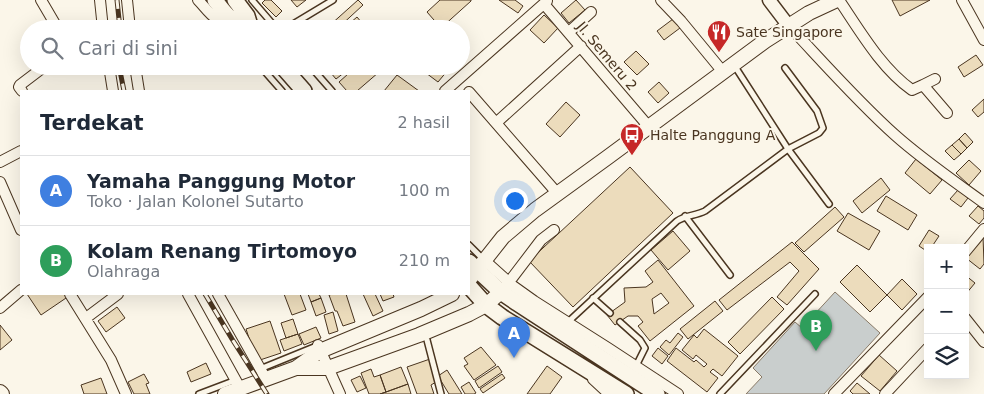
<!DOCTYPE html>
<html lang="id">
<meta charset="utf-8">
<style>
body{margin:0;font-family:"DejaVu Sans",sans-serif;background:#f6f6f7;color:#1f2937}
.controls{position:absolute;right:15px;bottom:15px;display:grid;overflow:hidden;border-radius:0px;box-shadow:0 5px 20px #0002}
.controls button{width:45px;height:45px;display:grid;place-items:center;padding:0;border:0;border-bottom:1px solid #e0e1e3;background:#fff;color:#1f2937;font:25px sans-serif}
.you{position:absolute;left:514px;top:200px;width:18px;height:18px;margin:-12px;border:4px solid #fff;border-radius:50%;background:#1a73e8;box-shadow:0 0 0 8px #1a73e833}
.badge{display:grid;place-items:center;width:32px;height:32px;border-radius:50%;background:#d93025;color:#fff;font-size:16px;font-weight:700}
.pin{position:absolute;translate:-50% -41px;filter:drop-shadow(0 1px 2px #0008)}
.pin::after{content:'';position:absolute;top:26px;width:18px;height:15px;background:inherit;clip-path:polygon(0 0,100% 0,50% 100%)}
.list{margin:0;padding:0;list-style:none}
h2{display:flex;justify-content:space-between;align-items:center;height:65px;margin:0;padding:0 20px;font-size:21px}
h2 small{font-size:16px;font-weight:400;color:#747a83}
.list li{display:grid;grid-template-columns:32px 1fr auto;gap:15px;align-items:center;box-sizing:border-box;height:70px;padding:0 20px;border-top:1px solid #e0e1e3}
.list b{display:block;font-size:19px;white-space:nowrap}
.list p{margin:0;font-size:16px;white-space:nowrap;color:#747a83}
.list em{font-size:16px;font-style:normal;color:#747a83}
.icon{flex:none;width:28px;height:28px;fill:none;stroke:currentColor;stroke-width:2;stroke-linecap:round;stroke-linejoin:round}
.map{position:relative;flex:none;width:984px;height:394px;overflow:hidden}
.search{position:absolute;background:#fff;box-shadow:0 5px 20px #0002;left:20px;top:20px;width:450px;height:55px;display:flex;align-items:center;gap:12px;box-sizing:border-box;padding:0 18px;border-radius:28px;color:#747a83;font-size:19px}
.panel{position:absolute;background:#fff;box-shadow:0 5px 20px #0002;left:20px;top:90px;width:450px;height:205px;border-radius:0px}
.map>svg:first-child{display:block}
</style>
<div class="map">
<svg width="984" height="394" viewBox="0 0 984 394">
<rect width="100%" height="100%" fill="#fbf6e9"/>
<!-- water -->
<path fill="#c9cecd" stroke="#887966" d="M835 292 880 333 824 394H746L762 377 753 368 795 322 802 328Z"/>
<!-- building -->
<path fill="#ecdcbc" stroke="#4a3520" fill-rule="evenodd" d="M265 0H271L282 11 276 17 262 3Z
M291 0H306L297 7Z
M358 0 363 5 337 29H331L329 26Z
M440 0H471V1L441 28 427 12Z
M499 0H515L523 6 518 13Z
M576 0 585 10 569 23 561 13Z
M892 0H930L900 16Z
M544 15 558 28 544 43 530 30Z
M357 17 367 29H355L350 23Z
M673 19 680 28 664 40 657 31Z
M636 51 649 64 637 75 624 62Z
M976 55 983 65 964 77 958 67Z
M325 66H340L345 72 336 79Z
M357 66H386L357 91H347L339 82Z
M431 66H443L448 70 438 82 426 73Z
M397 75 419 91H384Z
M659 82 669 93 658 103 648 92Z
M984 99V112L978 117 972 110Z
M566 102 580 115 560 137 546 124Z
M965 133 973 142 967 148 959 139Z
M959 139 967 148 961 154 952 145Z
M952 145 961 154 954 160 945 151Z
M916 159 942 180 930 194 905 173Z
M969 160 981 171 969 185 956 173Z
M630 167 673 213 573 307 529 261Z
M881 178 890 190 862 213 853 201Z
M958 190 968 198 961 207 950 199Z
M886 196 917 215 908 230 877 211Z
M978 206 984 211V218L979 224 969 216Z
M835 207 844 217 804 252 795 243Z
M848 213 880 231 869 250 837 231Z
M929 230 939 236 931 248H928V252L919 246Z
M673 231 690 251 668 270 651 250Z
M983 236 984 264 980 269 966 258Z
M792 242 819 269 787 305 777 297 799 271 790 262 727 310 719 300Z
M658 260 694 306 650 341 638 326 643 322 638 316H628L615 325 607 315 625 302 624 288 646 287 653 282 645 271ZM661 293 669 303 654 314 652 299Z
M857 265 887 295 870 312 840 282Z
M965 275 975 283 965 295Z
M902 279 917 294 902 310 887 295Z
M27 294H68L69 296 41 315Z
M284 294H300L306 310 292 315Z
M308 294H319L321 298 311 302Z
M333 294H346L355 322 343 326 337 311H335L329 295Z
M363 294H375L383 311 373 316Z
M380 294H393L394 297 383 301Z
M772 297 784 309 740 354 728 342Z
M321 298 326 312 316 316 311 302Z
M715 301 723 311 688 339 680 329Z
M117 307 125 318 106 332 98 321Z
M333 312 338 331 329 334 324 315Z
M293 319 298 334 286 338 281 323Z
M270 321 281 353 260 360 256 359 246 329Z
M0 325 12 340 0 350Z
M316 327 321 338 304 345 299 334Z
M704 329 738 356 722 376 713 369 710 372 718 378 707 392 667 361 676 348 694 362 696 360 704 367 707 364 696 355 693 359 682 350 694 335 697 338Z
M678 333 683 337 669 355 660 347 666 340 670 343Z
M298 334 302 344 284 351 280 340Z
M481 347 496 365 474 380 464 366 468 364 464 358Z
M658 348 668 356 662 364 652 356Z
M879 355 897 371 880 391 861 376Z
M430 359 436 382 431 385 434 394H417L407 367Z
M206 363 211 374 191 382 187 372Z
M498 366 502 372 479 388 475 381Z
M547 366 562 377 550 394H527Z
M401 367 408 384 386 392 380 375Z
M371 369 374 377 380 375 386 392 380 394H369L361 373Z
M447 370 462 394H449L438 376Z
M144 374 149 383 146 384 150 394H134L128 382Z
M502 374 505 378 483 393 480 389Z
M360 376 366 388 357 392 351 380Z
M101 378 107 394H84L81 385Z
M469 382 476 393 474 394H465L461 387Z
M857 383 870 394H853L850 391Z
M408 384 411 394H380L386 392Z"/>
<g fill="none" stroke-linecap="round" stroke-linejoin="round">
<!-- service casing -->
<g stroke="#4a3520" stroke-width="8">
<path id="service" d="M252 0 277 29
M285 29 333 0
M734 65 788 149 829 204
M260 66 282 91
M310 66 332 91
M685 216 730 275
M469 245 484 260
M593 298 610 313
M568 322 677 221C686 215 695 216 705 211L788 149 819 133 823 128 817 111 785 68
M620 322 640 340 645 348 636 366
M427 340 441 394
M260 369 319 345
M199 394 236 380
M720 394 815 294"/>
</g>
<!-- minor casing -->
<g stroke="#4a3520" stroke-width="12">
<path id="minor" d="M41 0 58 29
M100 0 103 29
M127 0 130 29
M198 0C208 10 216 26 231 19
M661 0 681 21 723 72
M839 0C860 31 881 68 912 90L923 85 947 113
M962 0 984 40
M544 4 649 127
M788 25C823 62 857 101 895 135 923 160 954 181 984 203
M569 32 591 12
M109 66 113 91
M135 66 139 91
M923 85 935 79
M22 91 19 87 20 85 45 66
M445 91 547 1
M469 92 557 193
M496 123 581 46
M0 162 21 151
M0 182 21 230
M965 252 984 229
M484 260 513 286 534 301 608 348 678 394
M506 286 541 240 554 230
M70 294 111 360 126 394
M188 294 240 388
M218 294 266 379
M0 308 21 290
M86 318 118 294
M965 318 984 342
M318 345 340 394
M593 379 609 394
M834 394 928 297
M885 394 928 348"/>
</g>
<!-- tertiary casing -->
<g stroke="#4a3520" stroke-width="15">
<path id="tertiary" d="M769 0 788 25"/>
</g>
<!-- secondary casing -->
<g stroke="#4a3520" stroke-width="16">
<path id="secondary" d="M469 280 503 237 535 210 608 157 765 41 809 13 837 0
M296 368H328L419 335 469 314 486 305 501 292
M0 392 2 394
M225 394 296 368 320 351 421 309 452 294"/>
</g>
<!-- primary casing -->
<g stroke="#4a3520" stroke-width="18">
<path id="primary" d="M215 0C226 15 231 22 250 27
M235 0 247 16 251 29
M282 66 304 91
M469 262 501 292 517 303 657 394
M469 286 486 305 502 317 626 394"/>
</g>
<!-- service -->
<use href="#service" stroke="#fbf6e9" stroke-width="5"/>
<!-- minor -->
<use href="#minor" stroke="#fbf6e9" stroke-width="10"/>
<!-- tertiary -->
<use href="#tertiary" stroke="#fbf6e9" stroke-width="12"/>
<!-- secondary -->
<use href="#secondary" stroke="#fbf6e9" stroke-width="14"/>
<!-- primary -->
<use href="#primary" stroke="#fbf6e9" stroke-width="15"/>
<!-- rail casing -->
<g stroke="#4a3520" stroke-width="5">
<path id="rail" d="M117 0 120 29
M119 66 124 91
M205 294 232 339 267 394"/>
</g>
<!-- rail -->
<use href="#rail" stroke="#fbf6e9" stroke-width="3" stroke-dasharray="9" stroke-linecap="butt"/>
</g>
<!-- icons -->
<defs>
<g id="restaurant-pin" transform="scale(1.25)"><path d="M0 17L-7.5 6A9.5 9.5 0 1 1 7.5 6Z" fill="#c62828" stroke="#fbf6e9"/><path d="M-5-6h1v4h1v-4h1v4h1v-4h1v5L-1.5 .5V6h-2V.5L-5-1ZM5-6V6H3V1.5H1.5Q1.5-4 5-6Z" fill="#fff"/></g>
<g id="bus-pin" transform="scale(1.25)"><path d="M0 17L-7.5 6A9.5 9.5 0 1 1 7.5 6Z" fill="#c62828" stroke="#fbf6e9"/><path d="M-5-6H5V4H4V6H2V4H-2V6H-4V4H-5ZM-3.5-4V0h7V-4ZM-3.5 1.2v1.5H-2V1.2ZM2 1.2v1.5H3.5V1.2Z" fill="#fff"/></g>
</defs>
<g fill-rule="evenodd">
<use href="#restaurant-pin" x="719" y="32"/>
<use href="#bus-pin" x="632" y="135"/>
</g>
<g text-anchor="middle" stroke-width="4" stroke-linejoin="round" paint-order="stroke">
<!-- poi labels -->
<g font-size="14" fill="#4a3520" stroke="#fbf6e9" text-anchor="start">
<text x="736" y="37">Sate Singapore</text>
<text x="650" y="140">Halte Panggung A</text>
</g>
<!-- street labels -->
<g font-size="14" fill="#4a3520" stroke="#fbf6e9">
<text transform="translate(607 56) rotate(50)" y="5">Jl. Semeru 2</text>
</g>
</g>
</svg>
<div class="controls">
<button>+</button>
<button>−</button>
<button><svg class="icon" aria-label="layers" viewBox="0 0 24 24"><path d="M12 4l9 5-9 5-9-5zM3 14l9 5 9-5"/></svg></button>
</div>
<div class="you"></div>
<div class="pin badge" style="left:514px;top:358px;background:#3f7fe0">A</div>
<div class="pin badge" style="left:816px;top:351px;background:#2e9e5b">B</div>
<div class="search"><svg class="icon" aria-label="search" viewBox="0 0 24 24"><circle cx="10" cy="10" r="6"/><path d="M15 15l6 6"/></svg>Cari di sini</div>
<section class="panel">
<h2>Terdekat<small>2 hasil</small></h2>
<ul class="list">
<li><span class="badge" style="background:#3f7fe0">A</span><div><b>Yamaha Panggung Motor</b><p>Toko · Jalan Kolonel Sutarto</p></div><em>100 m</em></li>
<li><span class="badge" style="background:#2e9e5b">B</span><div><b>Kolam Renang Tirtomoyo</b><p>Olahraga</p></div><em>210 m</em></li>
</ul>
</section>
</div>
